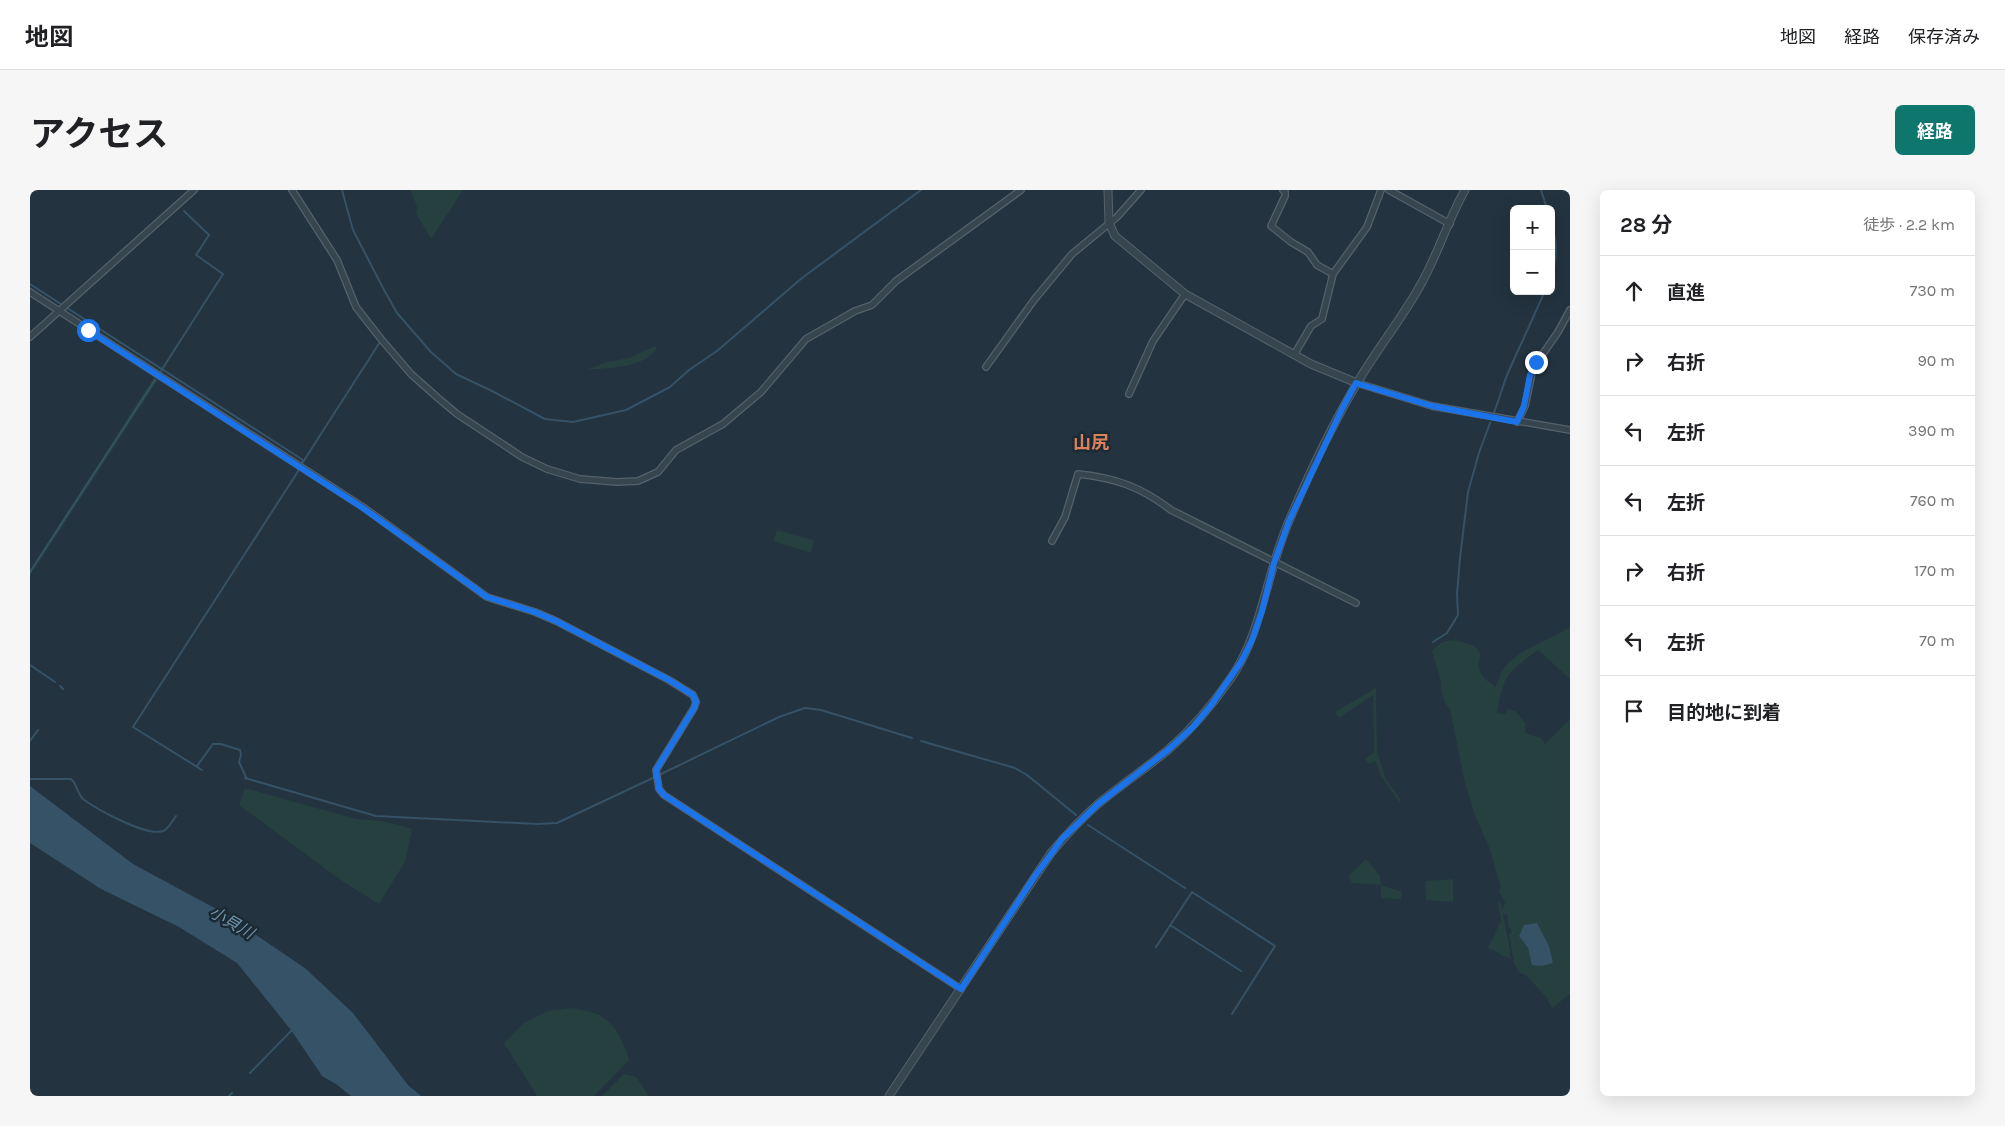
<!DOCTYPE html>
<html lang="ja">
<meta charset="utf-8">
<style>
body{margin:0;font-family:Karla,"Noto Sans JP",sans-serif;background:#f6f6f6;color:#202124}
.controls{position:absolute;right:15px;top:15px;display:grid;overflow:hidden;border-radius:8px;box-shadow:0 5px 20px #0002}
.controls button{width:45px;height:45px;display:grid;place-items:center;padding:0;border:0;border-bottom:1px solid #e0e0e0;background:#fff;color:#202124;font:25px sans-serif}
.stop{position:absolute;width:15px;height:15px;margin:-11px;border:4px solid #1a73e8;border-radius:50%;background:#fff}
.stop.end{background:#1a73e8;border-color:#fff;box-shadow:0 1px 5px #0008}
.list{margin:0;padding:0;list-style:none}
h2{display:flex;justify-content:space-between;align-items:center;height:65px;margin:0;padding:0 20px;font-size:21px}
h2 small{font-size:16px;font-weight:400;color:#757577}
.list li{display:grid;grid-template-columns:32px 1fr auto;gap:15px;align-items:center;box-sizing:border-box;height:70px;padding:0 20px;border-top:1px solid #e0e0e0}
.list b{display:block;font-size:19px;white-space:nowrap}
.list em{font-size:16px;font-style:normal;color:#757577}
.icon{flex:none;width:28px;height:28px;fill:none;stroke:currentColor;stroke-width:2;stroke-linecap:round;stroke-linejoin:round}
.map{position:relative;flex:none;width:1540px;height:906px;overflow:hidden;border-radius:8px}
header{display:flex;align-items:center;gap:30px;box-sizing:border-box;height:70px;padding:0 25px;background:#fff;border-bottom:1px solid #e0e0e0}
header strong{font-size:24px}
nav{display:flex;gap:28px;margin-inline-start:auto;font-size:18px}
.intro{display:flex;align-items:center;justify-content:space-between;box-sizing:border-box;height:120px;padding:0 30px}
h1{margin:0;font-size:35px}
.button{padding:12px 22px;border-radius:8px;background:#0f766e;color:#fff;font-size:18px;font-weight:700}
main{display:flex;gap:30px;padding:0 30px}
aside{flex:1;background:#fff;border-radius:8px;box-shadow:0 5px 20px #0002}
.map>svg:first-child{display:block}
</style>
<header>
<strong>地図</strong>
<nav><a>地図</a><a>経路</a><a>保存済み</a></nav>
</header>
<div class="intro"><h1>アクセス</h1><a class="button">経路</a></div>
<main>
<div class="map">
<svg width="1540" height="906" viewBox="0 0 1540 906">
<rect width="100%" height="100%" fill="#23333f"/>
<!-- green -->
<path fill="#25403f" fill-rule="evenodd" d="M380 0H433L401 49 386 23 387 17Z
M623 157H627C619 178 575 178 556 180L577 172 599 168Z
M124 187 128 190 0 386V380Z
M747 340 784 350 781 363 743 351Z
M1540 437V489L1508 460C1477 483 1474 484 1467 523L1476 524 1477 519 1485 521 1489 525 1495 533V543L1511 548 1515 554 1540 529V804L1522 818 1517 808 1496 785 1490 783 1484 773 1479 745 1482 741 1478 736 1477 724H1473L1480 760V769L1458 758 1471 731 1468 713H1471L1472 719 1475 714C1474 708 1470 705 1469 700L1471 698 1459 657 1445 626 1434 589 1420 519C1414 514 1410 500 1411 492L1402 461C1410 451 1420 448 1432 452 1439 454 1445 455 1449 461 1452 467 1448 471 1449 476 1450 486 1458 492 1466 497 1468 491 1470 484 1473 479 1488 459 1520 450 1540 437ZM1502 735C1516 740 1519 760 1523 773L1505 775 1493 747 1489 745 1493 738Z
M1346 498 1347 562 1356 589 1371 610 1369 612 1351 586 1346 571 1339 574 1335 569 1344 562 1343 505 1309 528 1305 522Z
M215 598 326 629 353 631 382 639 375 672 349 714 312 691 209 615Z
M1336 669 1350 686 1351 695 1372 702 1371 709 1351 708V695L1322 693 1318 686Z
M1423 689V712L1396 710 1395 691Z
M542 818C550 820 561 821 569 825 585 833 595 853 599 870L564 906H507L474 853 494 833 518 821Z
M594 884 606 887 619 906H572Z"/>
<!-- water -->
<path fill="#355267" d="M0 596 103 674 192 722 275 778 323 823 378 895 391 906H321L306 894 292 886 261 840 207 773 149 737 71 699 0 653Z
M1507 733 1519 756 1523 773 1512 776 1502 775 1498 758 1489 746 1494 735Z"/>
<g fill="none" stroke-linecap="round" stroke-linejoin="round">
<!-- stream -->
<path stroke="#355267" stroke-width="2" d="M312 0 323 40 353 98 367 123 401 162 426 184 462 201 515 229 543 232 596 220 640 197 659 180 687 161 772 88 891 0
M1511 0 1517 19
M1521 31C1527 50 1528 68 1521 87
M0 94 273 270 267 283 103 537 172 580
M131 181 193 84 166 65 179 45 154 21
M1464 223 1477 185 1515 101
M273 272 350 152
M0 382 125 190
M1403 452 1417 443 1428 425 1427 404 1430 368 1438 302 1449 263 1460 233
M0 475 25 492
M30 496 33 499
M0 551 8 540
M891 551 985 578 997 585 1046 625
M167 576 183 554H191L210 560 211 565 209 572 216 587
M629 585 749 527 775 518 791 520 882 548
M215 588 346 626 507 634 527 633 625 587
M0 589H41C47 594 47 603 53 609 66 619 117 647 133 641 139 639 142 631 146 626
M1058 635 1155 698
M1140 735 1211 781
M1126 757 1162 702 1245 756 1202 824
M220 883 263 839
M199 906 202 903"/>
<!-- minor casing -->
<g stroke="#55626d" stroke-width="8">
<path id="minor" d="M262 0 307 70 326 117 351 149 381 184 408 208 427 224 468 251 492 267 517 279 550 289 587 292 608 291 628 282 646 260 693 234 731 202 776 149 825 121 842 115 866 91 991 0
M1253 0 1255 2V6L1241 36 1261 52 1278 62 1287 75 1303 84
M1359 0 1420 34
M0 102 333 317 457 407 505 422 526 431 639 490 663 505 666 512 664 518 626 580 629 599 634 605 931 799
M0 147 164 0
M1264 165 1281 136 1292 129 1303 84 1337 37 1351 0
M956 177 1004 110 1042 64 1087 27 1111 0
M1327 193 1402 216 1540 240
M1099 204 1123 151 1155 104
M1487 232 1495 216 1503 178 1528 142 1540 120
M1022 351 1035 327 1048 284C1086 288 1111 297 1141 320L1326 413"/>
</g>
<!-- tertiary casing -->
<g stroke="#55626d" stroke-width="9">
<path id="tertiary" d="M1078 0 1079 33 1085 46 1155 104 1281 174 1327 193
M859 906 1021 663C1036 645 1051 629 1068 614 1091 595 1115 579 1138 560 1162 539 1183 514 1201 488 1233 441 1236 383 1259 331 1278 286 1301 237 1326 195 1346 160 1372 129 1391 94 1408 64 1418 30 1435 0"/>
</g>
<!-- minor -->
<use href="#minor" stroke="#37454f" stroke-width="5.5"/>
<!-- tertiary -->
<use href="#tertiary" stroke="#37454f" stroke-width="7"/>
</g>
<g fill="none" stroke-linecap="round" stroke-linejoin="round">
<!-- route -->
<path stroke="#1a73e8" stroke-width="6" d="M58 140 333 318 457 407 505 422 526 431 639 490 663 505 666 512 664 518 626 580 629 599 634 605 931 799 1005 686 1032 649 1068 614 1138 560 1163 537 1182 514 1211 472 1222 450 1232 421 1244 373 1259 331 1311 221 1326 193 1402 216 1487 232 1494 216 1500 185 1506 172"/>
</g>
<g text-anchor="middle" stroke-width="5" stroke-linejoin="round" paint-order="stroke">
<!-- water labels -->
<g font-size="16" font-style="italic" fill="#7195af" stroke="#1c2a34">
<text transform="translate(202 732) rotate(30)" y="6">小貝川</text>
</g>
<!-- quarter labels -->
<g font-size="18" font-weight="bold" fill="#db815d" stroke="#1c2a34">
<text x="1061" y="259">山尻</text>
</g>
</g>
</svg>
<div class="controls">
<button>+</button>
<button>−</button>
</div>
<div class="stop" style="left:58px;top:140px"></div>
<div class="stop end" style="left:1506px;top:172px"></div>
</div>
<aside>
<h2>28 分<small>徒歩 · 2.2 km</small></h2>
<ul class="list">
<li><svg class="icon" aria-label="ahead" viewBox="0 0 24 24"><path d="M12 20V5M6 11l6-6 6 6"/></svg><div><b>直進</b></div><em>730 m</em></li>
<li><svg class="icon" aria-label="right" viewBox="0 0 24 24"><path d="M7 20v-9h11M14 6l5 5-5 5"/></svg><div><b>右折</b></div><em>90 m</em></li>
<li><svg class="icon" aria-label="left" viewBox="0 0 24 24"><path d="M17 20v-9H6M10 6l-5 5 5 5"/></svg><div><b>左折</b></div><em>390 m</em></li>
<li><svg class="icon" aria-label="left" viewBox="0 0 24 24"><path d="M17 20v-9H6M10 6l-5 5 5 5"/></svg><div><b>左折</b></div><em>760 m</em></li>
<li><svg class="icon" aria-label="right" viewBox="0 0 24 24"><path d="M7 20v-9h11M14 6l5 5-5 5"/></svg><div><b>右折</b></div><em>170 m</em></li>
<li><svg class="icon" aria-label="left" viewBox="0 0 24 24"><path d="M17 20v-9H6M10 6l-5 5 5 5"/></svg><div><b>左折</b></div><em>70 m</em></li>
<li><svg class="icon" aria-label="arrive" viewBox="0 0 24 24"><path d="M6 21V4h12l-3 4 3 4H6"/></svg><div><b>目的地に到着</b></div></li>
</ul>
</aside>
</main>
